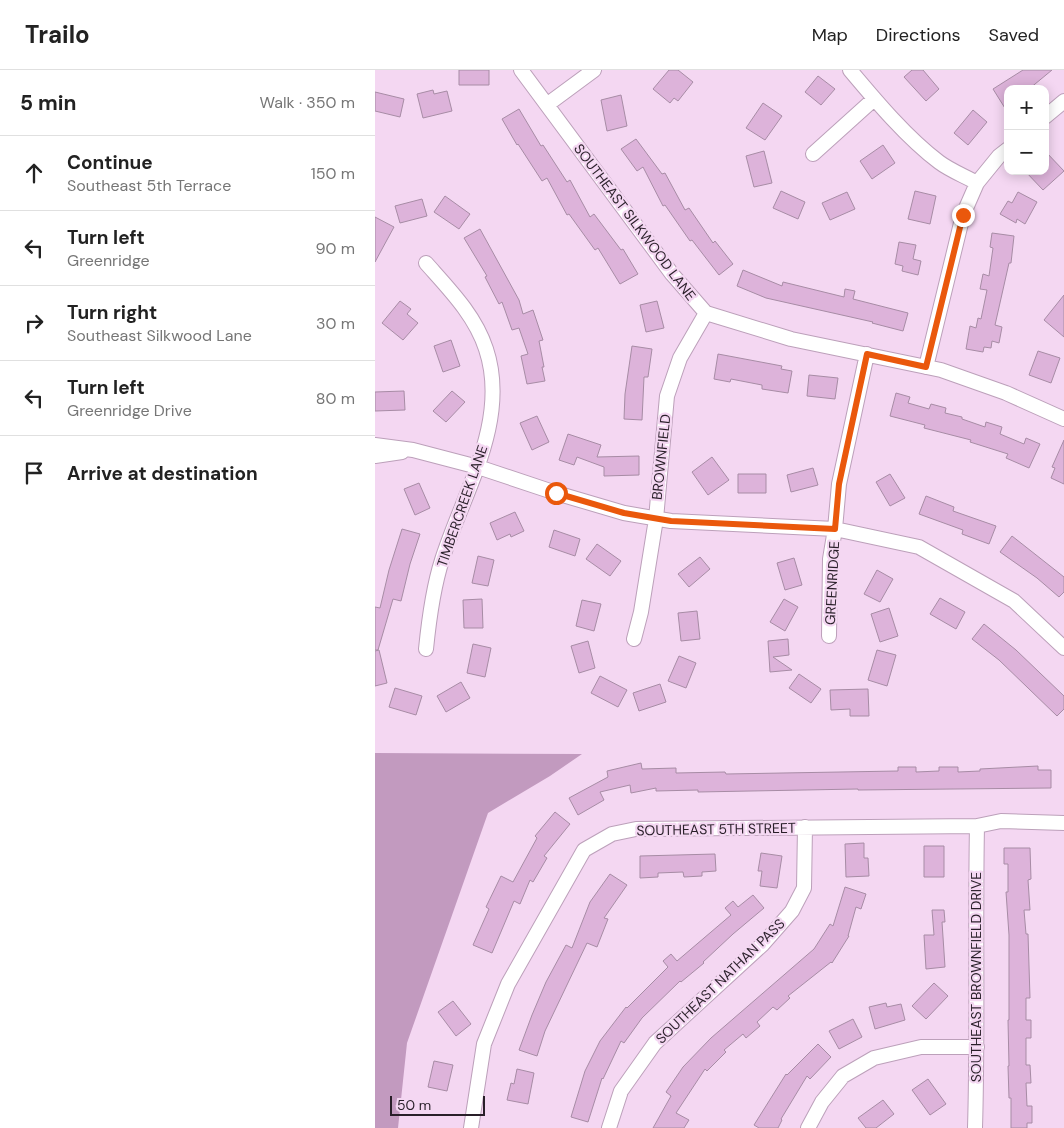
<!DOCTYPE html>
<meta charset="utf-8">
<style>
body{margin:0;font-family:"DM Sans",sans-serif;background:#f2f2f2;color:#222}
.controls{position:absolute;right:15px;top:15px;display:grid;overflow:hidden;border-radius:10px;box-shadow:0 2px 12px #0003}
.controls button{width:45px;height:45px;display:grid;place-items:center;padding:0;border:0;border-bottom:1px solid #e0e0e0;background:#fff;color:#222;font:25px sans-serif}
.scale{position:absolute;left:15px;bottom:12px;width:95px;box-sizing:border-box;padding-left:5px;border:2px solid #291f29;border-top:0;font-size:14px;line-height:18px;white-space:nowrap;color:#291f29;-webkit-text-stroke:4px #f4d7f2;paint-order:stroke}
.stop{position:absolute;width:15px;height:15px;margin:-11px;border:4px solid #ea580c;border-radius:50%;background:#fff}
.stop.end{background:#ea580c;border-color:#fff;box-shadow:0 1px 5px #0008}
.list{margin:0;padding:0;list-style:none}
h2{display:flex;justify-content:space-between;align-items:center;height:65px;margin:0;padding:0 20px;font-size:21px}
h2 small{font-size:16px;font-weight:400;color:#767676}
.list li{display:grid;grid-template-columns:32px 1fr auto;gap:15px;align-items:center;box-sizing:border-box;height:75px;padding:0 20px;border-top:1px solid #e0e0e0}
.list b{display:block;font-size:19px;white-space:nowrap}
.list p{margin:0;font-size:16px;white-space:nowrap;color:#767676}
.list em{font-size:16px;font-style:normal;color:#767676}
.icon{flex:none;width:28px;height:28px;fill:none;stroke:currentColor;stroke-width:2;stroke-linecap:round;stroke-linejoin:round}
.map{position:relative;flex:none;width:689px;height:1058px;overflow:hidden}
header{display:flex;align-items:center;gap:30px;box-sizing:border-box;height:70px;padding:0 25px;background:#fff;border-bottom:1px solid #e0e0e0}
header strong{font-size:24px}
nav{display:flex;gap:28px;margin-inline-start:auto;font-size:18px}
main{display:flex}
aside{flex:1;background:#fff}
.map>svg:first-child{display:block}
</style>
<header>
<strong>Trailo</strong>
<nav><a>Map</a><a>Directions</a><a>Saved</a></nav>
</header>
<main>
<aside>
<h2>5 min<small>Walk · 350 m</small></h2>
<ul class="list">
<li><svg class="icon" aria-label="ahead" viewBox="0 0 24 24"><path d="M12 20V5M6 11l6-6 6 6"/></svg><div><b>Continue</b><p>Southeast 5th Terrace</p></div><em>150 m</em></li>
<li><svg class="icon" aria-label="left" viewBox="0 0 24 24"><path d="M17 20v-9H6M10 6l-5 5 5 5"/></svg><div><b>Turn left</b><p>Greenridge</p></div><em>90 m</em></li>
<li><svg class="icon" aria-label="right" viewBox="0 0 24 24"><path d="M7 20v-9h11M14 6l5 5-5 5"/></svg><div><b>Turn right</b><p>Southeast Silkwood Lane</p></div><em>30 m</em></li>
<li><svg class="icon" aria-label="left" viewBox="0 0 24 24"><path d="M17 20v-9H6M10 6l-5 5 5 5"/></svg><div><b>Turn left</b><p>Greenridge Drive</p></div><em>80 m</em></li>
<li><svg class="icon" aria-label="arrive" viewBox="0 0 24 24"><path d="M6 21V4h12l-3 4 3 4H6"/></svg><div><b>Arrive at destination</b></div></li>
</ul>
</aside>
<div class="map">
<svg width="689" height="1058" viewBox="0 0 689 1058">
<rect width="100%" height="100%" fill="#f4d7f2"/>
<!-- forest -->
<path fill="#c29abf" d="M0 683 207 684 175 706 113 743 32 973 23 1058H0Z"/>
<!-- building -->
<path fill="#ddb3da" stroke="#a78ca5" d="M84 0H114V15H84Z
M294 0H303L318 12 303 31 299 28 295 33 278 19Z
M537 0H548L564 19 551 31 529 7Z
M648 0H677L654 19H633V43L618 19Z
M443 6 460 19 446 35 430 22Z
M58 20 59 24 72 21 77 41 48 48 42 24Z
M0 22 29 29 25 47 0 41Z
M246 25 252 56 232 61 226 30Z
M388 33 407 46 390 70 371 58Z
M144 39 166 76 168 75 192 112 195 110 215 147 219 144 246 180 248 179 263 204 245 214 223 178 220 180 194 144 192 145 172 108 167 111 143 74 142 75 127 49Z
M598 40 612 52 593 75 579 63Z
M261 69 287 104 290 103 310 140 314 138 338 173 340 171 358 194 344 205 317 170 315 171 290 135 288 136 268 97 262 101 246 79Z
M508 75 520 93 497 109 485 91Z
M389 81 397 113 379 117 371 86Z
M670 81 689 101 668 120 650 101H670Z
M406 121 430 132 423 149 398 138Z
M540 121 561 126 555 154 533 149Z
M472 122 480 139 455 150 447 133Z
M643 122 662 132 650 154 642 149 641 153 625 144 633 131 637 133Z
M70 126 95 144 84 159 59 142Z
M47 129 52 146 25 153 20 136Z
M0 147 19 157 0 192Z
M105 159 144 230 148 244 158 240 168 270 164 271 169 297H167L170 311 152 314 146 286 153 284 144 258 137 260 127 232 124 234 110 207 112 206 89 168Z
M617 163 639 166 636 193H634L620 255 627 257 624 273 617 271 616 278 609 277 608 282 591 279 595 256 601 258 603 248 606 249 612 220 605 219 608 204 614 206 618 178 615 177Z
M524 172 541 175 538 189 546 191 543 205 527 201 528 196 520 194Z
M368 200 407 216 408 212 469 227 470 219 480 221 478 229 533 243 528 261 497 253 498 252 391 228 362 216Z
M689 225V267L669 250Z
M25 231 36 239 32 244 43 253 28 270 7 253Z
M282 231 289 258 271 262 265 235Z
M76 270 85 296 68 302 59 276Z
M257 276 277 279 273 307H269L267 350 249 349 250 324Z
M663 281 685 288 676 313 654 305Z
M343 284 407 296 406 299 417 301 413 323 387 319V315L356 309 355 312 339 309Z
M434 305 463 308 460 329 432 326Z
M29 321 30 340 0 341V322Z
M77 321 90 332 71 352 58 341Z
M521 323 535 327 533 333 554 339 556 334 571 338 570 343 587 347V349L610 357 611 352 627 357 625 364 649 374 651 368 665 374 654 398 631 388 633 384 595 372 596 370 549 358 550 355 515 346Z
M162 346 174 372 157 380 145 353Z
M193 364 226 375 222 387 264 386V405L229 406V397L202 387 199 395 184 390Z
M689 370V414L676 408 680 398 677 397Z
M337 387 354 410 333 425 317 402Z
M438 398 443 415 416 422 412 405Z
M363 404H391V423H363Z
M515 404 530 428 515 436 501 412Z
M44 413 55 438 40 445 29 419Z
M551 426 579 437 578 441 621 456 614 474 587 464 588 460 544 444Z
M140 442 149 461 136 467 135 464 122 470 115 453Z
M27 459 45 464 35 494 26 531 18 529 3 580H0V537L5 538 14 500Z
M179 460 205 469 200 486 174 477Z
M637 466 689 507V522L684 527 662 508 625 482Z
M222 474 246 491 235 506 211 489Z
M103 486 119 490 113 516 97 513Z
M325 487 335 499 314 517 303 504Z
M419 488 427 515 410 520 402 493Z
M502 500 518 509 505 532 489 524Z
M565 528 590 542 581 559 555 544Z
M107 529 108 558H89L88 530Z
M409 529 423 537 410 561 395 552Z
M207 530 226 534 219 561 201 556Z
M514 538 523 566 505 572 496 544Z
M322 541 325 569 306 571 303 543Z
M609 554 641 580 689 626V639L682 646 624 590 597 569Z
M413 569 414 585 398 587 417 600 395 602 393 571Z
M213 571 220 598 204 603 196 576Z
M98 574 116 578 110 607 92 603Z
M4 580 12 613 0 616V581Z
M502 580 521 585 512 616 493 610Z
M304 586 321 593 311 618 293 611Z
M424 604 446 619 436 633 414 618Z
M225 606 252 620 243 637 216 623Z
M86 612 95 628 71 642 62 626Z
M285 614 291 632 264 641 258 623Z
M20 618 47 626 41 645 14 637Z
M493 619 494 646H475V639L456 640 455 620Z
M266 693 267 699 301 698V703L350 702 351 704 523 701V697H541V702L564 701V697H583V702L605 701V699L663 696V700H676V718L483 720V719L323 722V720L281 721V718L256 723 255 715 225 722 229 730 203 745 194 728 233 707 232 701Z
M180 742 195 754 169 786 172 788 158 812 155 810 145 834 139 831 117 883 98 875 114 839 111 837 126 806 138 812 162 768 160 766Z
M489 773V788H493L494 806 471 807 470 774Z
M549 776H569V807H549Z
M629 778H655L656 809 653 810 655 840H649L651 864H653L655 928H651V950H656V968H651V995H655L656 1013H651L652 1036H657V1053H652V1058H636V1028H634L633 996H634L633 950H634V865L631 822H633V794H629Z
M386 783 407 786 402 818 385 816 387 801H383Z
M340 784 341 801 327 802V806L309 807 308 802 283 803V807L265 808V786Z
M235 804 252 815 229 848 233 849 222 877 212 873 170 961 162 986 144 980 157 945 171 912 191 875 197 878 215 832Z
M470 817 491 824 486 839 481 837 473 866H474L457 893 456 892 413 926 415 928 402 940 398 937 382 952 385 956 371 968 368 964 349 980 351 982 332 1001 330 999 301 1043 314 1050 309 1058H278L296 1026 291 1022 308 997 336 968 439 879 455 854 458 856Z
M378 825 389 838 358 864 328 892 329 893 306 912 305 911 267 948 249 973 246 971 228 1009 227 1008 213 1052 196 1047 210 1001 225 971 251 937 252 938 293 897 288 891 296 884 302 891 356 845 350 838 358 831 363 837Z
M557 840H569L570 852H567L570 897 551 899 549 865H559Z
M559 913 573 926 551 949 537 936Z
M78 931 96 954 81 966 63 942Z
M511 933 512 937 526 934 530 950 500 959 494 937Z
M478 949 487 967 464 979 454 961Z
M443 974 456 987 435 1009 432 1006 406 1049 407 1050 403 1058H384L379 1055 411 1004 412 1005Z
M59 991 78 995 72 1021 53 1017Z
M142 999 159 1003 153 1034 132 1030 136 1013 139 1014Z
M553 1009 571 1034 555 1045 537 1020Z
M508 1030 519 1044 501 1058H491L483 1048Z"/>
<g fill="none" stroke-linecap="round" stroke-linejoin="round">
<!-- minor casing -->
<g stroke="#bca0ba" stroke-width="16">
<path id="minor" d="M146 0 297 204 331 243 416 269 566 300 631 323 689 349
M475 0C501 31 532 68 564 92 576 101 590 106 602 113
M173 34 219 0
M670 47 689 31
M438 84 499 29
M51 193C74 219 100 245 111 279 135 351 88 423 67 490 58 518 54 549 51 579
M551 297 588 145 602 113 624 86 633 79
M0 375 38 380 103 397 181 423 249 443 296 451 460 459 544 477 639 531 689 578
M0 386 27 382
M454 566 455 489 460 459 464 414 492 284
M259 569 266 542 281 449 292 326 305 288 331 243
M96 1058 109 974 133 914 209 780 237 764 261 759 602 756 626 751 689 753
M234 1058 246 1021 280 973 388 874 417 841 429 818 430 757
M433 1058 447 1032 468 1006 499 988 546 977H602
M600 1058C603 957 600 857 602 756"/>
</g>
<!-- minor -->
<use href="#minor" stroke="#fff" stroke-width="14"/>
</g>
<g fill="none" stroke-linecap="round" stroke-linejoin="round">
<!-- route -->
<path stroke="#ea580c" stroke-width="6" d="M181 423 249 443 296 451 460 459 464 414 492 284 551 297 588 145"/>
</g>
<g text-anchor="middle" stroke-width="4.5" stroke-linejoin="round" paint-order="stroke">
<!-- street labels -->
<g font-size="14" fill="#291f29" stroke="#f4d7f2">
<text transform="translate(260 152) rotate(53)" y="5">SOUTHEAST SILKWOOD LANE</text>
<text transform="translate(286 387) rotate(-84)" y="5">BROWNFIELD</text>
<text transform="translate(87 436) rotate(-71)" y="5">TIMBERCREEK LANE</text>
<text transform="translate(457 513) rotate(-87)" y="5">GREENRIDGE</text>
<text transform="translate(341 759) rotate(-1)" y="5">SOUTHEAST 5TH STREET</text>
<text transform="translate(601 907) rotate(-90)" y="5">SOUTHEAST BROWNFIELD DRIVE</text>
<text transform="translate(345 911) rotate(-44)" y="5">SOUTHEAST NATHAN PASS</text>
</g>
</g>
</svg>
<div class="controls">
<button>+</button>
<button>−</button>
</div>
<div class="scale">50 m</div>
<div class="stop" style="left:181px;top:423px"></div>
<div class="stop end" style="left:588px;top:145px"></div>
</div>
</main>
